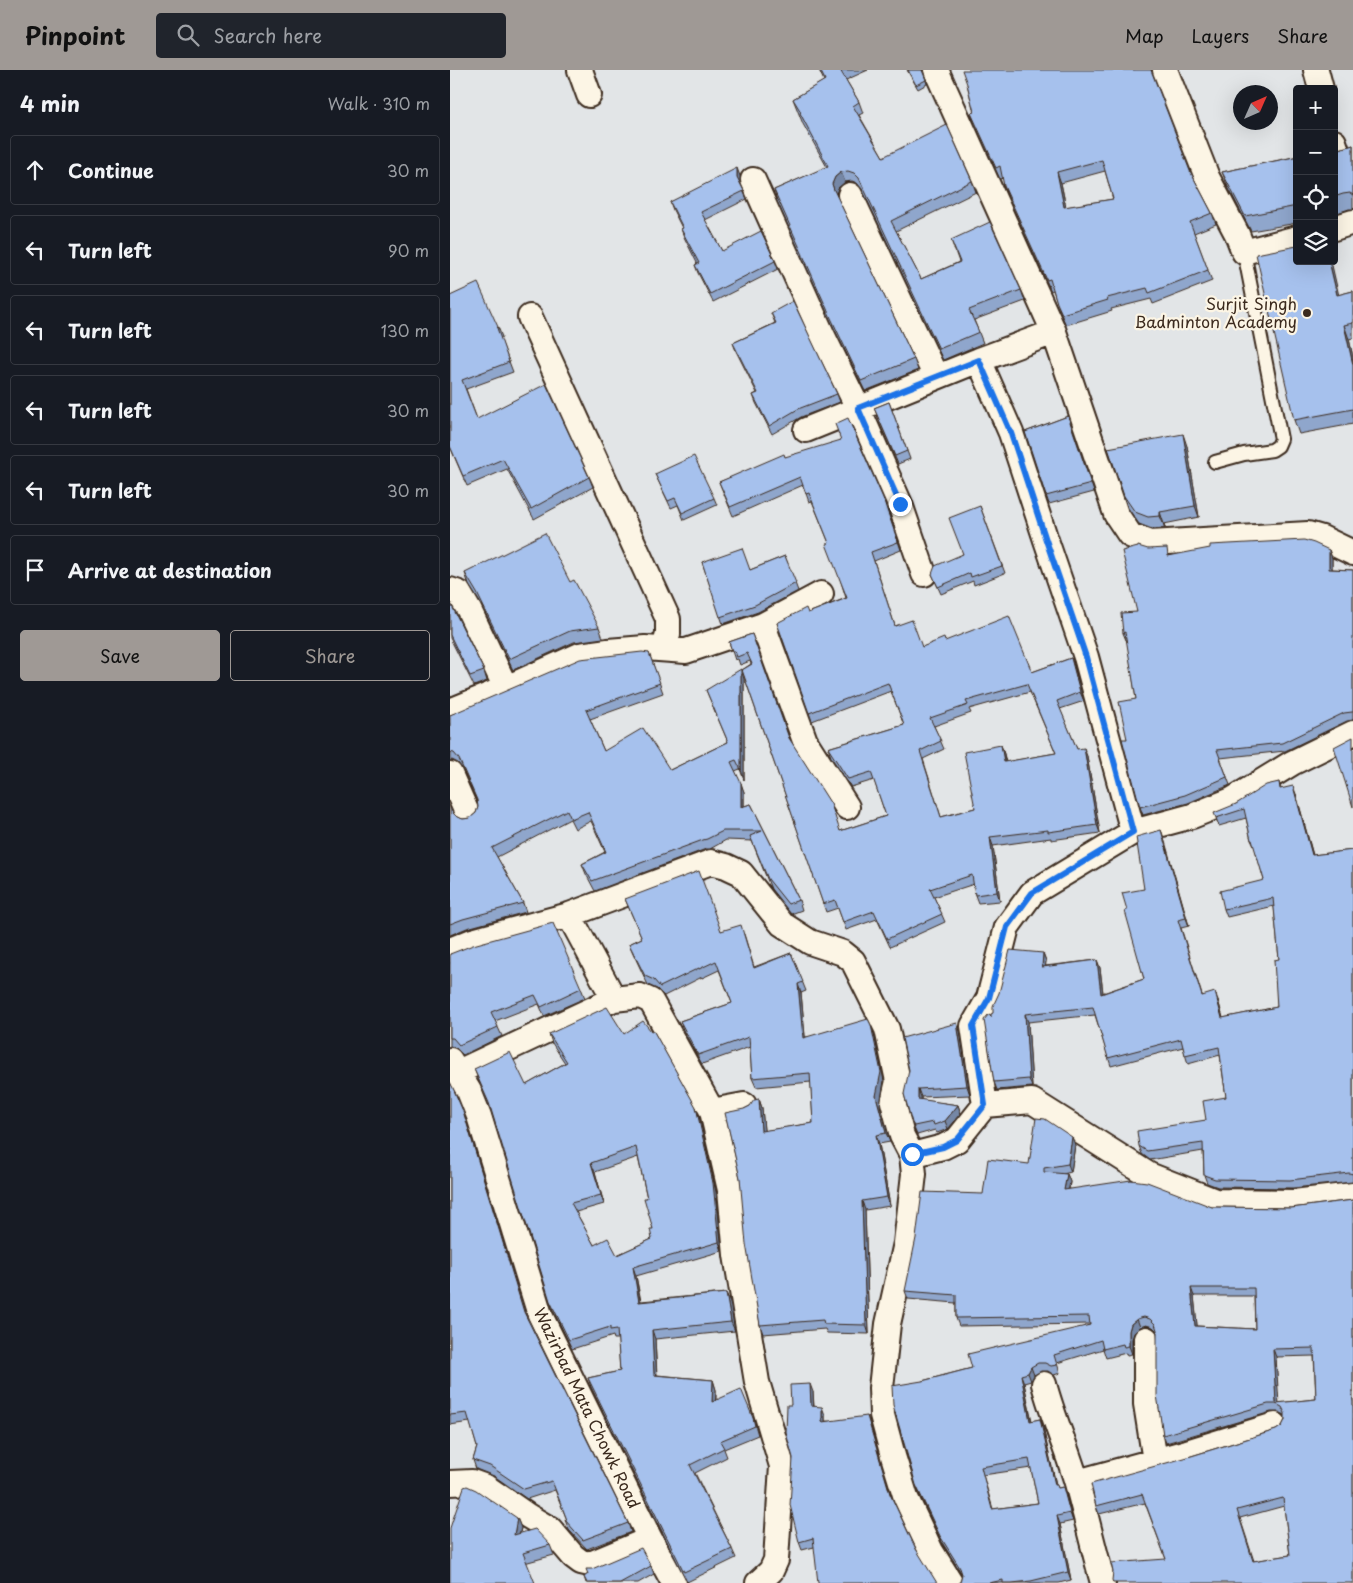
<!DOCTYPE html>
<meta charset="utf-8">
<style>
body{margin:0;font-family:"Playpen Sans",sans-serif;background:#20242c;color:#f1f3f6}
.controls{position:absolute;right:15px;top:15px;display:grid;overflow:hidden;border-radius:5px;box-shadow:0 5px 20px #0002}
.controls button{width:45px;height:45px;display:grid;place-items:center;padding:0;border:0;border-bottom:1px solid #363941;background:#171b24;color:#f1f3f6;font:25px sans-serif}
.compass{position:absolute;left:783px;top:15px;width:45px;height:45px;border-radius:50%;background:#171b24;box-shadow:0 5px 20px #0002;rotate:45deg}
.stop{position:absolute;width:15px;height:15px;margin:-11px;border:4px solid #1a73e8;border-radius:50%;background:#fff}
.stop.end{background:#1a73e8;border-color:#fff;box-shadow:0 1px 5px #0008}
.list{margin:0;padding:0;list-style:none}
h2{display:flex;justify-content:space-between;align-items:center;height:65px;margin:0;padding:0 20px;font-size:21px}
h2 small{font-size:16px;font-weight:400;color:#9ea1a6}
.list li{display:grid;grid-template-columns:32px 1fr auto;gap:15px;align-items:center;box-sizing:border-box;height:70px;margin:0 10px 10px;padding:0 10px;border:1px solid #363941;border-radius:5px}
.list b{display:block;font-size:19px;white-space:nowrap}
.list em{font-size:16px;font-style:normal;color:#9ea1a6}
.actions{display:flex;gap:10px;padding:15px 20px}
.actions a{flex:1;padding:11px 0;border:1px solid #9f9995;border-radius:5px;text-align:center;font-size:18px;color:#9f9995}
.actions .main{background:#9f9995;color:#111}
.icon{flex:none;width:28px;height:28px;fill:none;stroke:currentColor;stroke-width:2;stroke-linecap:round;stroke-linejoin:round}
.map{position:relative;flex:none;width:903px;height:1513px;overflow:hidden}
header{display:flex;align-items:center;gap:30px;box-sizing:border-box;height:70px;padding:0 25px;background:#9f9995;color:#111}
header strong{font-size:24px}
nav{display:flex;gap:28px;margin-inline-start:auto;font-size:18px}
.search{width:350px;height:45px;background:#20242c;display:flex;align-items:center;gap:12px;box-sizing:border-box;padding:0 18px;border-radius:5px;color:#9ea1a6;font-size:19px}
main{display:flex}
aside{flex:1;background:#171b24}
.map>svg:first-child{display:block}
</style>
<header>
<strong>Pinpoint</strong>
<div class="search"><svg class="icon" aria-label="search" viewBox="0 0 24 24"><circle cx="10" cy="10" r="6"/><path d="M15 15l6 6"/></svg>Search here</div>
<nav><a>Map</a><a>Layers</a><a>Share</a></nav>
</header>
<main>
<aside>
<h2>4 min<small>Walk · 310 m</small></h2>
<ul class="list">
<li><svg class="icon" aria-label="ahead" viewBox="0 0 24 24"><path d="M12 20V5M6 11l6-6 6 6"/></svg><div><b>Continue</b></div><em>30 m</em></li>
<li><svg class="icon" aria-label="left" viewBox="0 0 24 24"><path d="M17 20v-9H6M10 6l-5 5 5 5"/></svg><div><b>Turn left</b></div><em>90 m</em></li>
<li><svg class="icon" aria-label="left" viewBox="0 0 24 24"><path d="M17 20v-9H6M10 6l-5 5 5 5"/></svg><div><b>Turn left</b></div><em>130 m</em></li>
<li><svg class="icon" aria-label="left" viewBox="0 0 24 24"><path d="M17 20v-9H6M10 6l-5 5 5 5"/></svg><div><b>Turn left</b></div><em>30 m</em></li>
<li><svg class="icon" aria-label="left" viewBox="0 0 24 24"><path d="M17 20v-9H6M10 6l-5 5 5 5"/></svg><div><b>Turn left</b></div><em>30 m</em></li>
<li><svg class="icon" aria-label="arrive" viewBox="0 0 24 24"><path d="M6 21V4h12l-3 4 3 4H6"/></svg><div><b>Arrive at destination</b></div></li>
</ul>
<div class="actions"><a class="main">Save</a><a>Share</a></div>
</aside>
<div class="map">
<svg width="903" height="1513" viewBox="0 0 903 1513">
<rect width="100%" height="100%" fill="#e2e5e7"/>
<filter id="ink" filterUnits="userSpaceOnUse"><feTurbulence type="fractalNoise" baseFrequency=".02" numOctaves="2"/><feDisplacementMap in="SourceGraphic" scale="10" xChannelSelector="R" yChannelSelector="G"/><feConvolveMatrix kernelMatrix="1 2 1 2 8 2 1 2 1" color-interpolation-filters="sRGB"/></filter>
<g filter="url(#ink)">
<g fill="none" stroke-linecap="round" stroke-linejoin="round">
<!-- lane casing -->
<g stroke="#3b2a1e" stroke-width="16">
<path id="lane" d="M765 392 794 384 822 380 828 376 831 369 794 182"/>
</g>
<!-- street casing -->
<g stroke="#3b2a1e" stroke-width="28">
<path id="street" d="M130 0 139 25
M486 0 604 262 666 444 680 465 700 473 858 464 872 468 903 483
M715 0 757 107 787 164 794 182 847 168
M866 0 871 19
M884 72 887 81
M303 110 372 264 408 338 450 434 474 504
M400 125 486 307
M884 158 903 152
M80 247 218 549V564L214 579
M529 290 561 363 596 470 636 587 683 762
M356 360 529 290 604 262
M0 520 9 523 19 540 56 618
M313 555 355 671 397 737
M0 641 56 618 130 585 158 581 195 578 236 581 313 555 371 524
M0 704 18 745
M119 845 164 929
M0 880 22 871 119 845 261 792 276 796 291 803 332 854 360 872 393 883 403 891 437 959 448 1011 443 1032 452 1066 462 1085 464 1104 456 1173 438 1254 431 1318 432 1345 443 1386 456 1428 481 1481 501 1513
M0 990 19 1021 29 1046 90 1245 200 1469 224 1513
M8 1002 164 929 190 926 201 931 262 1041 280 1120 286 1185 307 1312 332 1396 326 1490 321 1501 308 1513
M535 1035 523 956 539 928 557 857 582 823 683 762 742 746 782 730 842 693 903 663
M262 1041 294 1035
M462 1085 493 1077 507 1070 535 1035 582 1031 699 1105 765 1131 844 1132 903 1125
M696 1269V1334L705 1391
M594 1314C603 1348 617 1379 627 1413 636 1446 644 1480 653 1513
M627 1412 737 1382 825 1355
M0 1413 22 1412 36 1417 78 1446 100 1459 123 1486 131 1492 140 1494 200 1469"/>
</g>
<!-- lane -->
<use href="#lane" stroke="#fcf5e5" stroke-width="12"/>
<!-- street -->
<use href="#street" stroke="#fcf5e5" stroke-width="24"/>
</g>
<!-- wall -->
<path fill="#8fa6cc" stroke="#3b2a1e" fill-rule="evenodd" d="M369 0H418L396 10 409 32 413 43 409 45 433 87 522 111 526 122 446 161 471 209 509 192 501 170 571 220 575 231 524 250 533 273 493 290 412 119 407 113 402 111 395 112 388 118 386 124 387 127 464 289 468 300 415 321 384 258 327 131 324 120 377 97 353 54 343 29 374 11Z
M457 0H473L477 14 468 19Z
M702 4 740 101 762 143 766 154 744 163 762 211 703 234 701 229 661 239 662 241 616 255 611 244 603 220 601 221 558 127 554 116 553 108 550 109 525 54 521 43 524 42 517 14ZM655 101 663 129 616 137 611 113Z
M903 75V139H899L884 144V80L900 76Z
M847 86V153L801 161 778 117 772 102 844 87Z
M290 106V114L297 129 255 150 272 181 325 191 328 199 263 232 248 203 245 195 247 193 234 167 231 159 232 158 223 140 220 132Z
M903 221V268L899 269 903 287V354L849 364 844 350 888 225Z
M0 226 48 257 52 267 50 268 63 302 16 319 27 349 139 407 143 417 84 449 57 399 17 416 1 379H0Z
M321 243 387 324 390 332 351 347 322 364 306 333 303 325 307 323 286 281 283 273 325 253Z
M439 332 460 389 448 394 424 338Z
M618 346 644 422 599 434 575 362Z
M737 376 749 447 714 454 715 458 702 459 689 454 678 438 658 378Z
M335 387 433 428 451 480 424 491 445 556 472 577 495 571 582 602 621 588 634 631 610 639 627 679 637 686 650 763 601 770V768L543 776 550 831 528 833 525 825 524 814 484 827 495 852 440 877 427 849 396 860 388 838 376 842 292 600 301 594 300 591 290 595 288 589 285 590 279 572 302 564 339 668 390 761 436 746 424 710 401 717 381 687 378 678 454 655 441 621 362 651 327 553 358 543 396 528 379 473 362 431 359 432 353 415 283 446 269 412ZM580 622 606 683 556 692 554 684 551 675 525 738 491 747 473 689 494 679 484 656 521 643 519 639Z
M205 404 264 428 267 435 234 450 228 435 221 438Z
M530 436 555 503 524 515 523 511 491 524 482 504 513 484Z
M698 479 720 486 879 480 882 488V499L903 500V650L897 651 835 681 770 688 780 715 738 733 693 745 690 737 677 669 686 629 677 570H676L673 563 687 542Z
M335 486 348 521 308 542 273 554 252 492 300 500Z
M15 503 149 557 153 568 124 572 63 600 31 534 19 515Z
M0 532 34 601 37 611 24 616 0 568Z
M199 583 213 623 140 649 154 681 220 700 278 672 256 620 294 609V710L290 699 285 701 294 722V736L301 734 349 830 352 840 341 844 321 819 302 771 276 770 260 779H256L145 821 136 804 132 794 155 782 141 751 125 759 120 749 47 787 73 833 76 842 17 858 0 865V736L2 742 7 747 13 749 20 748 26 743 28 737V733L12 698 8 693 2 690 0 691V645Z
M829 712 831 719 846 724 863 785 903 780V1112L843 1118 768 1117 757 1113 754 1105 753 1081 700 1090 692 1084 689 1076 756 1050 776 1027 770 985 738 994 733 977 661 996 645 945 578 952 582 1017 547 1020 544 1012 541 947 543 943 593 883 596 891 595 896 647 890 650 898 653 923 694 909 677 840 694 819 711 760 739 856 731 858 752 925 768 930 773 948 827 937 829 889 824 836 777 847 774 839 814 810 805 778 801 770 796 748 769 756 766 748 786 734Z
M175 829 271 861 294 864 304 897 341 883 356 921 351 923 355 967 424 964 434 1011 430 1035 440 1072 429 1074 440 1136 415 1140 419 1264 377 1263 375 1259 313 1264 310 1255 294 1039 300 1036 309 1029 312 1038 314 1061 363 1053 361 1012 306 1017 302 1008 300 977 252 994 233 960 230 951 282 933 269 900 252 908V907L214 926 207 919 198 915 183 883 179 874 192 868Z
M0 884 131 918 135 928 94 946 89 934 45 951 52 966 13 985 6 978 0 976Z
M510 961 520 1025 471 1027V1030L508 1035 511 1044 498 1059 487 1063 485 1060 467 1065 462 1053 454 1024Z
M99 964H174L246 1037 249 1046 266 1122 272 1181 186 1206 191 1231 276 1223 280 1232 285 1261 205 1269 207 1305 263 1310 266 1320V1330L303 1348 308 1365 274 1379 277 1387 245 1403 282 1479 286 1488 237 1512 141 1317 138 1308 170 1301 168 1269H164L163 1266 122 1279 103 1240 100 1231 40 1038 24 999 76 1015 115 993 102 973ZM188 1087 197 1128 203 1159 202 1169 167 1185 144 1175 126 1142 154 1134 145 1102Z
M0 1012 16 1051 76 1244 178 1453 181 1462 137 1479 119 1460 115 1450H117L105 1420 77 1429 44 1406 26 1399 23 1390 27 1377 20 1352 0 1355Z
M622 1067 625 1075 621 1102 613 1104H617L620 1112 619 1119 762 1137 841 1138 903 1130V1513L716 1489 695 1433 649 1444 646 1436 738 1387 826 1360 832 1356 835 1350V1345L829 1342H821L716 1373 713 1365 707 1261 703 1257 696 1255 690 1257 684 1263 682 1269V1284L677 1285 676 1283 656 1288 653 1279 607 1293 610 1303 604 1305 598 1301H591L584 1305 581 1311 574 1313 582 1351 590 1349 593 1358 606 1415 608 1418 613 1417 623 1451 610 1454 621 1510 609 1513H509L510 1512 512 1504 493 1474 469 1423 466 1415 472 1311 522 1298 640 1255V1254L509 1256 506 1248V1233L458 1229 455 1221 533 1124ZM744 1226H804L805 1259 747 1256ZM864 1286 866 1329 828 1333 826 1287ZM581 1398 588 1433 543 1439 533 1405ZM834 1436 840 1485 804 1491 790 1448Z
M363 1322 364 1336 375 1345V1351L420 1354 364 1477 352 1480 349 1472 343 1388 341 1335Z
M67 1448 71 1458 70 1463 100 1475 104 1485 0 1513Z
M201 1496 204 1504 188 1513H136L134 1507 138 1504Z"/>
<!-- shaded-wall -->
<path fill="#7487a6" stroke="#3b2a1e" d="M287 98 290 106V115L287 107Z
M391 102 395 112 388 118 386 124 388 131 384 120 382 114 385 107Z
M607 102 611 113 618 148 614 137Z
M879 191H881L892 239 887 225Z
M894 255 899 269 903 287V295Z
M733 364 737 376 749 447 745 436Z
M710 442 714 454 715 458 710 446Z
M879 480 882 488V506L879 499Z
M621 588 624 596 634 631 630 622Z
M291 599 294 609V710L291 700Z
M551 675 554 684 557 701 554 692Z
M634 678 637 686 650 763 647 755Z
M291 713 294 722V746L291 737Z
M843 716 846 724 865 793 862 785Z
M711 760 714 768 739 856 736 848Z
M540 767 543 776 550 831 547 822Z
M593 883 596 891 595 905 592 897Z
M647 890 650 898 654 932 651 924Z
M348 914 351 923 356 976 353 968Z
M765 922 768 930 775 956 772 948Z
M575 944 578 952 582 1017 579 1009Z
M507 953 510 961 520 1025 517 1016Z
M421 955 424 964 434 1011 430 1035 440 1072 436 1063 426 1026Z
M468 1019 471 1027V1037L468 1029Z
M309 1029 312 1038 315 1070 311 1061Z
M508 1035 511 1044 498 1059 495 1051Z
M246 1037 249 1046 266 1122 272 1181 269 1172Z
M13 1041 16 1051 78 1251 74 1242Z
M426 1065 429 1074 440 1136 437 1127Z
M622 1067 625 1075 621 1102 618 1094Z
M141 1093 145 1102 154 1134 151 1125Z
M617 1104 620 1112 617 1128 614 1120Z
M412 1131 415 1140 419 1264 416 1255Z
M183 1197 186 1206 192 1241 189 1232Z
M741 1218 744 1226 748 1264 745 1256Z
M276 1223 280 1232 285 1261 281 1252Z
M687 1249 690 1257 684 1263 682 1269V1284L679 1276V1261L681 1254Z
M202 1260 205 1269 207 1314 204 1305Z
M823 1279 826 1287 829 1335 826 1334Z
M581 1297 584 1305 581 1311 578 1303Z
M571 1305 574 1313 583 1359 580 1351Z
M263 1310 266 1320 265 1341 262 1332Z
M360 1314 363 1322 364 1344 361 1336Z
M372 1337 375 1345V1360L372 1352Z
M417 1346 420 1354 443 1432 440 1424Z
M590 1349 593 1358 608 1423 605 1415Z
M613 1417 616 1425 623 1451 620 1443Z
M607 1446 610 1454 621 1510 618 1502Z
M67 1448 71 1458 67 1474 64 1465Z"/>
<!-- building -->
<path fill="#a6c1ed" stroke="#3b2a1e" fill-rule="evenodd" d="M370 0H390L409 32 403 36 433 87 497 55 522 111 441 151 471 209 510 192 501 170 540 152 571 220 519 240 529 262 489 279 409 108 404 103 398 101 391 102 385 107 382 114 384 120 464 289 411 311 381 248 324 120 378 96 350 43 351 42 343 29 375 10Z
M458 0H472L476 10 466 15Z
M512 0H701L740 101 762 143 740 152 758 200 699 223 697 218 657 228 658 230 612 244 607 233 600 209 597 210 554 116 550 96 546 98 521 43 524 42 517 14ZM652 90 663 129 614 137 607 102Z
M903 75V125L900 123 893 124 884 127V80L900 76Z
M847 86V136L795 146 772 102 844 87Z
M287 98V107L294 121 251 142 272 181 311 161 325 191 260 224 245 195 249 193 231 159 233 158 220 132Z
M847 176V191H879L887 225 903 221V253L894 255 903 295V339L844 350 806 184Z
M28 213 48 257 47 258 59 292 12 310 27 349 96 314 139 407 81 439 53 389 13 406 0 376V226Z
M343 231 387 324 348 339 319 356 303 325 308 323 283 273 326 253 321 243Z
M439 332 457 381 445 386 424 338Z
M618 346 641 414 596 426 575 362Z
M398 348 433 428 448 472 421 482 445 556 462 550 472 577 494 568 495 571 559 546 582 602 621 588 630 622 607 631 627 679 634 678 647 755 598 762V760L540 767 547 822 525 825 522 805 480 819 492 844 437 869 424 841 393 852 385 830 373 834 292 600 302 594 297 583 287 587 285 581H282L279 572 302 564 339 668 381 734 390 761 436 746 421 702 398 709 378 678 454 655 438 613 359 643 327 553 356 538 358 543 397 528 376 474 379 473 359 423 356 424 350 407 280 437 269 412 334 384 335 387 391 370 385 354ZM577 614 606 683 554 692 551 675 514 682 525 738 491 747 470 681 491 671 480 648 518 635 516 631Z
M733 364 745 436 710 442V446L698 447 685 442 674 426 658 378Z
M244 386 264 428 232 443 225 428 218 431 205 404Z
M530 436 552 496 521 507 520 503 488 517 482 504 485 496 513 484 499 448Z
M95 463 120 512 124 510 149 557 120 561 59 589 27 523 15 503Z
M854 470 864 473 879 480V499L903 500V642H902L894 643 832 673 767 680 777 707 735 725 690 737 672 669H677L669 632 686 629 675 562 673 563 671 543 687 542 672 481 688 477V476L698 479 717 478 718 486 760 478V475Z
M292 478 300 500 335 486 346 513 305 535 270 547 252 492Z
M0 532 34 601 20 606 0 565Z
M192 582 199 583 210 613 136 640 154 681 193 658 220 700 278 672 256 620 291 599V700L286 690 281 692 291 713V737L301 734 349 830 338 834 318 809 300 766 312 761H273L257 769 253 770 142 811 132 794 156 782 138 742 121 749 117 740 42 778 73 833 13 849 0 854V736L2 742 7 747 13 749 20 748 26 743 28 737 27 730 9 689 4 683 0 682V645L130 589Z
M903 667V737L884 677Z
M829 712 830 719 843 716 862 785 903 780V1104L899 1103 840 1110 765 1109 754 1105 753 1073 697 1081 689 1076 687 1061 756 1050 753 1031 776 1027 769 977 735 985 731 969 658 988 643 937 575 944 579 1009 544 1012 534 950 538 945 540 944 541 947V944L543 943V936L549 923 560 880 593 883 592 897 647 890 651 924 694 909 675 841 677 840 672 823 694 819 686 767 711 760 736 848 728 850 752 926 765 922 772 948 827 937 824 890 829 889 823 828 774 839 770 821 814 810 802 770H801L794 739 766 748 764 743 786 734 816 715Z
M249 801 271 861 291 855 304 898 341 883 353 912 348 914 353 968 418 949 421 955 431 1002 426 1026 436 1063 426 1065 437 1127 412 1131 416 1255 374 1254 373 1250 310 1255 296 1174 290 1108 275 1043 294 1039 300 1036 304 1030 309 1029 311 1061 363 1053 360 1003 302 1008 299 967 248 985 230 951 282 933 266 891 249 899V898L210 917 204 910 195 906 179 874 192 868 175 829Z
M103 853 131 918 91 937 85 925 41 942 48 957 9 975 3 968H0V884L23 875Z
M157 937 174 964 193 951 201 961 203 960 246 1037 263 1113 269 1172 183 1197 189 1232 276 1223 281 1252 202 1260 204 1305 263 1310 262 1332 291 1319 303 1348 305 1356 270 1371 274 1378 240 1395 282 1479 234 1502 138 1308 170 1301 167 1259 160 1260V1257L119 1270 100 1231 39 1033 24 999 60 982 76 1015 117 992 99 964ZM186 1077 197 1128H194L203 1159H200L202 1169 167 1185 158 1168 144 1175 121 1133 151 1125 141 1093Z
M507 953 517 1016 468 1019V1029L508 1035 495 1051 484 1055 483 1052 464 1056 462 1053 454 1024 459 1000 452 968Z
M0 1012 3 1018 13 1041 74 1242 178 1453 133 1470 115 1450H117L102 1411 74 1419 40 1396 23 1390 27 1377 17 1343 0 1345Z
M586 1048 595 1049 622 1067 618 1094 594 1098V1102L617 1104 614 1120 681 1110 697 1112 762 1137 841 1138 903 1130V1323H902L903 1332V1513H663L662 1510 663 1502 661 1493 716 1489 692 1424 646 1436 641 1414 738 1387 826 1360 832 1356 835 1350V1343L832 1337 826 1334H818L713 1365 707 1325V1260L705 1254 700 1249 694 1247 687 1249 681 1254 679 1261V1276L674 1277 673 1274 653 1279 651 1270 604 1285 607 1295 601 1296 595 1293H588L581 1297 578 1303 571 1305 580 1351 590 1349 605 1415H607L608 1418 613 1417 620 1443 607 1446 618 1502 581 1511 562 1513H553V1510L539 1513H509L510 1512 512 1504 510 1498 490 1466 466 1415 443 1335 442 1316 472 1311 522 1298 518 1284 640 1255 639 1246 506 1248V1225L455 1221 466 1168 472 1122 533 1124 538 1089 579 1094ZM741 1218H804L805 1259 745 1256ZM864 1278 866 1329 826 1333 823 1279ZM579 1389 588 1433 542 1439 531 1397ZM833 1428 840 1485 803 1491 787 1440Z
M360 1314 361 1336 372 1337V1352L417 1346 440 1424 466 1479 487 1513H368L363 1468 349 1472 340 1435 343 1388 336 1363 337 1335H341L340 1315Z
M17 1416 26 1420 67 1448 64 1465 85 1459 100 1475 73 1483 85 1513H0V1458L14 1417Z
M191 1478 201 1496 170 1513H137L134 1507 138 1504 136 1499H142Z"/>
</g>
<g fill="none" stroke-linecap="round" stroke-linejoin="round" filter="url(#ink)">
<!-- route -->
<path stroke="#1a73e8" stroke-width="6" d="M450 434 408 338 529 290 561 363 596 470 636 587 683 762 582 823 557 857 539 928 523 956 535 1035 507 1070 493 1077 462 1084"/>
</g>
<!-- markers -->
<circle fill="#3b2a1e" stroke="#fcf5e5" stroke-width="2" cx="857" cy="243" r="5"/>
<g text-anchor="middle" stroke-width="4.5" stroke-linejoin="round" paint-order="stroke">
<!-- poi labels -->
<g font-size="16" fill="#3b2a1e" stroke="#fcf5e5" text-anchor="end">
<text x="847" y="240">Surjit Singh<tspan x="847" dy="18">Badminton Academy</tspan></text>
</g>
<!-- street labels -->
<g font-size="16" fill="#3b2a1e" stroke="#fcf5e5">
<text transform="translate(137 1338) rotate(64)" y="6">Wazirbad Mata Chowk Road</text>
</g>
</g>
</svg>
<div class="controls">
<button>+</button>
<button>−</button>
<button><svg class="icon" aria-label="locate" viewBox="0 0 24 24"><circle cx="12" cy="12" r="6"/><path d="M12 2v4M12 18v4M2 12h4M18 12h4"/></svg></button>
<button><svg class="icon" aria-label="layers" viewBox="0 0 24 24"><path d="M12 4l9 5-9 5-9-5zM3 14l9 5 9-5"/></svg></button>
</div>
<svg class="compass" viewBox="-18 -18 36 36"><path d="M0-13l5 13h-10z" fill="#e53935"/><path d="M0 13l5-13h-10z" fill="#9ea1a6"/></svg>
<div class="stop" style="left:462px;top:1084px"></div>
<div class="stop end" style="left:450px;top:434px"></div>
</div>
</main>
